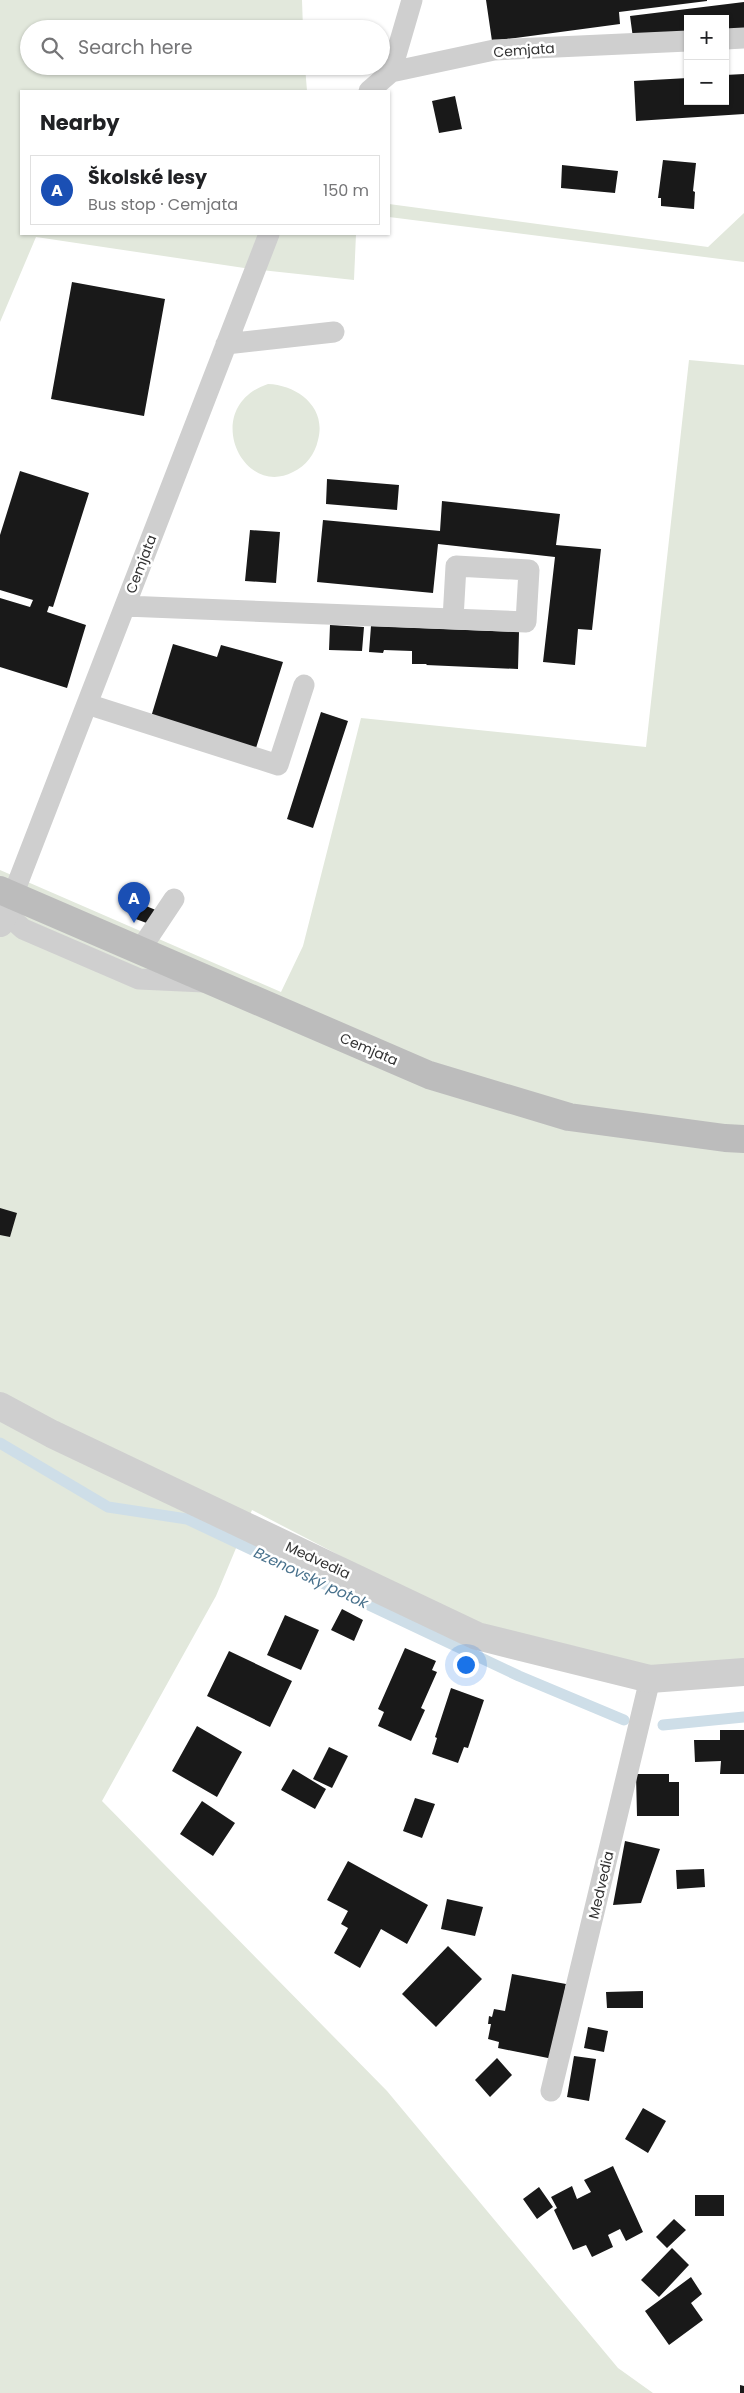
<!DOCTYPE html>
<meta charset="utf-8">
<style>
body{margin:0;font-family:Poppins,sans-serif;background:#f2f2f2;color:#202124}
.controls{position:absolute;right:15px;top:15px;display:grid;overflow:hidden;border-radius:0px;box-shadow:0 1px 4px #0004}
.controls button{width:45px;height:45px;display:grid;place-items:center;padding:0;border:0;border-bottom:1px solid #e0e0e0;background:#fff;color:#202124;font:25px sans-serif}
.you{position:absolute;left:465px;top:1664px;width:18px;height:18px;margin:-12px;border:4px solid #fff;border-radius:50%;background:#1a73e8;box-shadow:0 0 0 8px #1a73e833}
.badge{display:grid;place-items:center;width:32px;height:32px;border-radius:50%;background:#d93025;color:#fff;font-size:16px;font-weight:700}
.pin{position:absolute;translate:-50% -41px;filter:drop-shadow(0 1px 2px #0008)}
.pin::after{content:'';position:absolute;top:26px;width:18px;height:15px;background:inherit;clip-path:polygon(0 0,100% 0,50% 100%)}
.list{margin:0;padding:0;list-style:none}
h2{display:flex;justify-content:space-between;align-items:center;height:65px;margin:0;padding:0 20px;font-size:21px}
h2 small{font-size:16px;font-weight:400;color:#757577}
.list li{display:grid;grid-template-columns:32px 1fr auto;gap:15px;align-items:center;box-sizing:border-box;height:70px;margin:0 10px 10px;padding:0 10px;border:1px solid #e0e0e0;border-radius:0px}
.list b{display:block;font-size:19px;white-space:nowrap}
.list p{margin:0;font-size:16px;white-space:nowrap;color:#757577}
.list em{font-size:16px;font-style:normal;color:#757577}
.icon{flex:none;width:28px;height:28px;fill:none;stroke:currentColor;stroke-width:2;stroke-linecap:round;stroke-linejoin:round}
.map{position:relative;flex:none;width:744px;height:2393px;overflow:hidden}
.search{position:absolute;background:#fff;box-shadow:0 1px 4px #0004;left:20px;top:20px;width:370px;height:55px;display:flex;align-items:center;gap:12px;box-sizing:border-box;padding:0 18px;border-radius:28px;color:#757577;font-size:19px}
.panel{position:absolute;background:#fff;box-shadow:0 1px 4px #0004;left:20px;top:90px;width:370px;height:145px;border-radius:0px}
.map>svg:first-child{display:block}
</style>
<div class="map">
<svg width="744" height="2393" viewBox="0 0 744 2393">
<rect width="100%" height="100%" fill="#fff"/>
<!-- green -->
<path fill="#e2e8dc" d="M0 0H302L303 29H29V66H305L307 91H21V234H356L354 280 251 269 36 237 0 322Z
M389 204 708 247 744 213V262L389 217Z
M689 360 744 365V1678L526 1652 252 1510 216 1596 102 1801 387 2091 618 2368 653 2393H0V870L281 992 303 946 361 718 646 747Z
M268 384C297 385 327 407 318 440 315 454 306 466 293 472 242 499 200 407 268 384Z"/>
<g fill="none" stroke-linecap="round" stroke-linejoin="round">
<!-- stream -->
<path stroke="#cedee8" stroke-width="11" d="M0 1443 108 1507 187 1519 519 1676 624 1720
M663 1725 744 1717"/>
</g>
<!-- building -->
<path fill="#191919" d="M486 0H707V1L619 12 620 24 492 41Z
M744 2V33L725 34V19H688V35L633 38 630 16Z
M744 74V114L636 121 634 81 688 78V101H725V75Z
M455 96 462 129 439 133 432 101Z
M663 160 696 163 693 191 695 192 694 209 661 206V198H658Z
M562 165 618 171 615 193 561 188Z
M72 282 165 299 144 416 51 399Z
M20 471 89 493 53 607 49 606 47 612 86 625 67 688 0 667V598L30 607 33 600 0 590V535Z
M327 479 399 485 397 510 326 504Z
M442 501 560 514 556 545 601 549 592 630 578 629 575 665 543 662 555 557 438 544 433 593 317 582 323 520 440 531Z
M250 530 280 532 276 583 245 581Z
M330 625 364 627 362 651 329 650Z
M371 626 519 632 518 669 426 665 427 664H412V651L384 650 383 653 369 652Z
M173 644 217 657 221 645 283 662 256 748 151 717Z
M321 712 348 721 313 828 287 819Z
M139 903 158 911 152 925 133 918Z
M0 1208 17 1213 10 1237 0 1235Z
M342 1609 363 1620 354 1641 331 1630Z
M285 1615 319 1630 301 1670 267 1655Z
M405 1648 436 1661 432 1670 437 1672 421 1708 425 1710 411 1741 378 1726 384 1712 378 1709Z
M229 1651 292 1681 270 1727 207 1696Z
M451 1688 484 1700 468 1748 464 1747 458 1763 432 1754 437 1738 435 1737Z
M197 1726 242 1752 217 1797 172 1771Z
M720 1730H744V1774H720L721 1761 695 1762 694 1740H720Z
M329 1747 348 1756 332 1788 313 1779Z
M293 1769 326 1789 315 1809 281 1790Z
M636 1774H669V1782H679V1816H637Z
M415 1798 435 1804 422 1838 403 1831Z
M202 1801 235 1823 213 1856 180 1834Z
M625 1841 660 1849 641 1903 613 1905Z
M348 1861 428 1905 407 1944 381 1929 360 1968 334 1953 348 1928 341 1924 348 1911 327 1900Z
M704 1869 705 1887 677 1889 676 1870Z
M447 1899 483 1907 475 1936 441 1929Z
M448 1946 482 1979 436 2027 402 1994Z
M512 1974 566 1984 553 2059 498 2048 499 2042 488 2039 491 2024H488L489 2016 492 2017 494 2009 505 2011Z
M643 1991V2008H607L606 1992Z
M588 2027 608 2031 604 2052 584 2048Z
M574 2056 596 2059 589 2101 567 2097Z
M497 2058 512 2075 490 2097 475 2080Z
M643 2108 666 2121 648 2153 625 2139Z
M613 2166 643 2232 626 2241 620 2229 608 2235 613 2247 592 2257 586 2245 573 2250 554 2210 557 2208 551 2197 572 2186 577 2199 591 2192 584 2180Z
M539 2187 553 2207 537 2219 523 2199Z
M695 2195H724V2216H695Z
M674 2219 686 2230 667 2248 656 2237Z
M672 2248 689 2265 659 2297 641 2280Z
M691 2277 702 2294 691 2303 703 2320 669 2345 645 2311Z
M740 2385 744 2386V2393H740Z"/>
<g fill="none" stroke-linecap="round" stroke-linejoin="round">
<!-- lane -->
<path stroke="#cfcfcf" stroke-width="21" d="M725 39 744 38
M391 72 412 0
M369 91 391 72 494 50 688 41
M226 344 334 332
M125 606 526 622 529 570 456 566 453 619
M87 704 278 765 304 685
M13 895 269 234
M0 908 23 929 139 979 204 982
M140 950 174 899
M551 2091 650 1679"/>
<!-- street -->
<path stroke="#cfcfcf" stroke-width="28" d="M0 923 13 895
M0 1406 52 1434 477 1636 650 1679 744 1672"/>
<!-- secondary -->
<path stroke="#bcbcbc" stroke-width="28" d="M0 890 429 1075 569 1117 725 1138 744 1139"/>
</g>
<g text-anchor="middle" stroke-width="5" stroke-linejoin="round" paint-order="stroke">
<!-- street labels -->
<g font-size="14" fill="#323232" stroke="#fff">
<text transform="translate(524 50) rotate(-4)" y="5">Cemjata</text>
<text transform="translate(141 564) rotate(-69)" y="5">Cemjata</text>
<text transform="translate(369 1049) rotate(23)" y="5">Cemjata</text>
<text transform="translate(318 1560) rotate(25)" y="5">Medvedia</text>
<text transform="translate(601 1885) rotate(-77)" y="5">Medvedia</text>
</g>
<!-- water labels -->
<g font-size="15" font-style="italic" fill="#48718c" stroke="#fff">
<text transform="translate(311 1578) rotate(25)" y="5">Bzenovský potok</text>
</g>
</g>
</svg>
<div class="controls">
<button>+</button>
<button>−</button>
</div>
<div class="you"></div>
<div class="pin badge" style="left:134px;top:923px;background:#1a4fb4">A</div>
<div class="search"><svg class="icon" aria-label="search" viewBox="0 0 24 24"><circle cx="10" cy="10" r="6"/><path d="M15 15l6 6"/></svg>Search here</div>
<section class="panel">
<h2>Nearby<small></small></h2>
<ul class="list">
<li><span class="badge" style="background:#1a4fb4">A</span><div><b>Školské lesy</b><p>Bus stop · Cemjata</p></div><em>150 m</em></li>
</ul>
</section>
</div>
